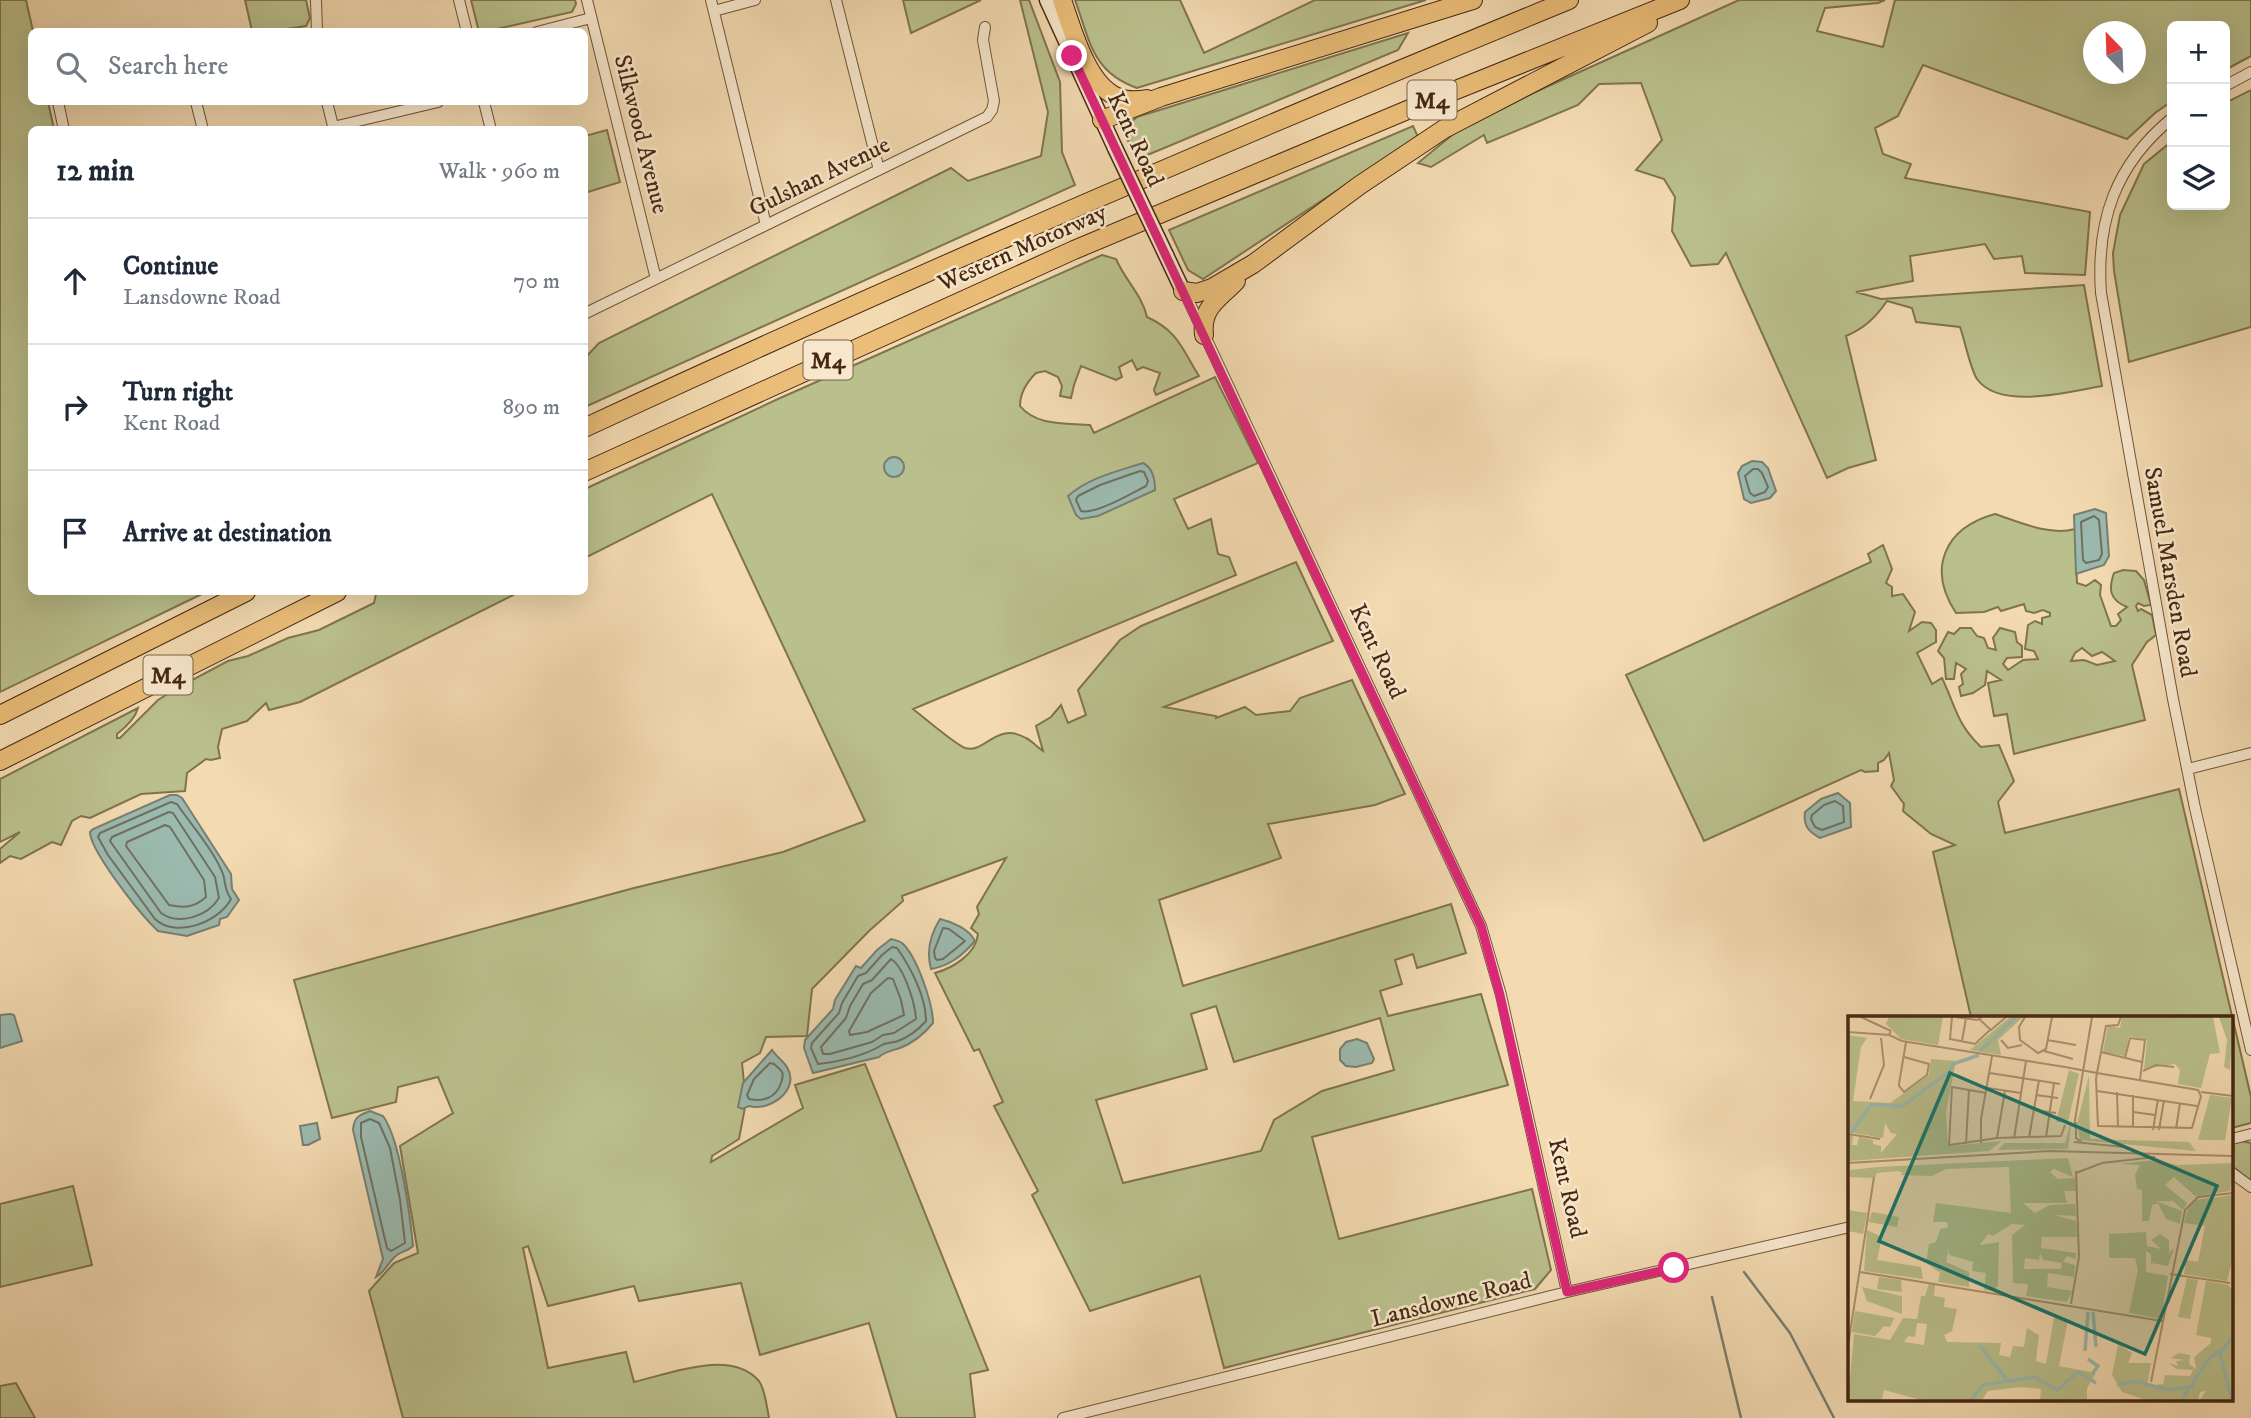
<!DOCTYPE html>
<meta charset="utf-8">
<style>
body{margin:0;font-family:"IM FELL DW Pica",serif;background:#f2f2f3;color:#1f2937}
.controls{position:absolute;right:21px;top:21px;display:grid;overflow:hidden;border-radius:10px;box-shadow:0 7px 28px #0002}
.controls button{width:63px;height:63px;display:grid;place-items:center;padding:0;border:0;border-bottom:2px solid #e0e1e3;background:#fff;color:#1f2937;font:35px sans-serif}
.compass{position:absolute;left:2083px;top:21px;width:63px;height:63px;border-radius:50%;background:#fff;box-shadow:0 7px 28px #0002;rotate:337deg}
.stop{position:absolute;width:21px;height:21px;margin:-16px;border:5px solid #db2777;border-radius:50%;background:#fff}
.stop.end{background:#db2777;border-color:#fff;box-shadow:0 2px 7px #0008}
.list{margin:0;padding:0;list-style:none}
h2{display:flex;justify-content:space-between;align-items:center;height:91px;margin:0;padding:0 28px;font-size:30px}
h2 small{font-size:23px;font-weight:400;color:#747a83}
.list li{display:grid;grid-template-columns:46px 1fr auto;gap:21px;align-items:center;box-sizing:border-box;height:126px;padding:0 28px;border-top:2px solid #e0e1e3}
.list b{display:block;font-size:26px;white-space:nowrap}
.list p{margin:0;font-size:23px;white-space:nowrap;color:#747a83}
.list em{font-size:23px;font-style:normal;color:#747a83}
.icon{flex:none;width:38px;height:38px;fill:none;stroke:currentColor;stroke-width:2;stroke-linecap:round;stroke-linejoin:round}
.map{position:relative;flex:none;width:2251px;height:1418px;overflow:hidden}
.search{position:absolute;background:#fff;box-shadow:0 7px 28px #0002;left:28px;top:28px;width:560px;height:77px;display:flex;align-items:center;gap:18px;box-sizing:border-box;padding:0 24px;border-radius:10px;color:#747a83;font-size:26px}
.panel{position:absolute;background:#fff;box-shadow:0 7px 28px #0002;left:28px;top:126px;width:560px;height:469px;border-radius:10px}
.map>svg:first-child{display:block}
</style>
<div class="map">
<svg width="2251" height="1418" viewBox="0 0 2251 1418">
<rect width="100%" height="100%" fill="#f3dab1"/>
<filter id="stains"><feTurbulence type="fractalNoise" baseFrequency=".00286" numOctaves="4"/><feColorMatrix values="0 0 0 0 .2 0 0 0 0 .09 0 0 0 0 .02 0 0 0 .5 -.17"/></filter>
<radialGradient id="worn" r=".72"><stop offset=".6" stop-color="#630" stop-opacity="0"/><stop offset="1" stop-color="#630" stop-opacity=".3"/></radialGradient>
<!-- green -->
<path fill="#bac08c" stroke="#80744e" stroke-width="2" fill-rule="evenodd" d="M0 0H26L33 31 32 102H48L54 129 32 130V592H206L0 692Z
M306 0 310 18 306 26 273 31H252L245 0Z
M471 0H575L576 4 572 12 484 32 478 28Z
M903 0H981L911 33Z
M1020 0H1029L1060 82 1062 152 1075 185 585 407V358L599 343 951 168 968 181 1041 156 1048 112Z
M1075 0H1180L1204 53 1315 0H1426L1137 88C1092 72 1090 41 1075 0Z
M1739 0H1885L1878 3 1825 8 1817 31 1883 47 1895 0H2251V56L2225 70V26H2172V101L2155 113 2127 139 1923 65 1898 116 1875 128 1883 154 1911 164 1905 178 2090 212 2085 275 2025 273 2022 256 1994 259 1985 244 1910 256 1913 281 1856 292 1881 299 2084 285 2102 386C2071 391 2000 411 1977 379 1970 368 1965 341 1960 327L1916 322 1912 308 1887 301C1876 317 1865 328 1846 336L1876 460 1848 468 1827 478 1726 253 1718 264 1691 266 1672 231 1675 197 1664 179 1636 170 1662 140 1641 83 1599 84 1578 105 1487 143 1484 135 1431 167 1418 163 1457 131 1533 93ZM2094 32H2136V74H2094Z
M1408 33 1398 50 1138 159 1122 130 1137 117Z
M2251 90V327L2129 362 2114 271 2113 253 2120 215 2144 164 2172 141V205H2225V103Z
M1413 126 1418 137 1203 279 1188 270 1169 230Z
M607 130 620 182 585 193V136Z
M1102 255 1116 259C1125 280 1142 295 1147 317 1178 331 1182 349 1199 376L1156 395 1154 390 1160 373 1143 367 1137 370 1132 360 1119 367 1122 377 1116 380 1081 366 1074 385 1071 398 1060 396 1062 386 1058 377 1045 371 1036 373C1027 382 1020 394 1020 406 1036 426 1066 423 1090 425L1094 433 1215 377 1258 463 1174 499 1188 529 1211 519 1218 554 1229 557 1236 575 913 709C923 717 956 745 965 748 985 754 996 721 1026 738 1032 741 1037 747 1043 751L1036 726 1051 717 1061 705 1068 723 1086 715 1078 690 1120 640 1141 626 1296 562 1333 641 1164 707 1216 716V718L1245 707 1256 715 1290 711 1300 698 1352 680 1405 794 1375 805 1268 824 1281 858 1159 900 1183 986 1451 904 1466 953 1417 968 1413 954 1395 960 1402 984 1380 991 1388 1016 1481 994 1508 1085 1312 1137 1339 1239 1532 1189 1551 1270 1535 1289 1224 1368 1200 1276 1090 1311 1032 1195 1038 1191 994 1106 1003 1102 979 1049 974 1051 935 973C953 968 976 954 978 934L971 928 979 914 977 907 1006 858 902 896 903 901 869 931 812 989 807 1036 766 1037 760 1053 742 1063 746 1102 739 1139 712 1156 711 1162 803 1108 795 1085 865 1064 988 1370 970 1374 975 1418H897L869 1323 760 1355 741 1283 639 1301 634 1286 548 1306 528 1246 523 1248 548 1368 626 1352 634 1382C669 1374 731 1348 759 1381 765 1389 767 1408 769 1418H403L369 1291 394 1263 418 1253 400 1146 453 1113 438 1077 398 1087 396 1102 332 1118 294 980 634 888 783 852 865 821 712 494 585 558V489L778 399ZM1216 1006 1234 1062 1380 1018 1394 1070 1322 1091 1274 1120 1261 1151 1123 1183 1096 1100 1207 1069 1191 1014Z
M1995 514C2019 522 2049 536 2075 529L2077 583 2086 586 2095 580 2101 585 2100 595 2111 626H2116L2121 620 2118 614 2127 607C2110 600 2108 590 2114 573L2123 570 2136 571 2144 580 2151 605 2144 606 2138 603 2136 606 2138 611 2141 609 2152 615 2156 635 2147 642 2132 665 2145 720 2014 754 2007 714 1994 716 1988 683 2001 680 1987 671 1985 685 1973 693 1961 696 1959 687 1963 684 1961 674 1966 669 1956 663 1954 679H1946L1944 658 1938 651 1948 632 1954 634 1960 628H1971L1977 636 1984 638 1988 648 1996 650 1993 638 2000 628 2015 632 2017 642 2022 646V657L2007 658 2003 664 2008 670 2023 660 2038 659 2034 651 2025 649 2028 625 2035 621 2042 624V618L2050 616V613L2043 610 2034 613 2026 611 2024 604 2001 611 1998 607 1984 612 1956 613C1927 569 1944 528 1995 514ZM2082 648 2092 656 2102 652 2115 661 2097 665 2084 660 2071 661 2075 653Z
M1883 545 1892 569 1886 583 1892 587V596L1903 594 1915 612 1909 631 1922 622 1931 623 1936 630V642L1917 653 1932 684 1942 678C1956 707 1956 723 1981 747L1999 745 2014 781 1998 802 2005 833 2179 789 2251 1097V1123L2232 1128V1017H1971L1933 852 1955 845 1931 834 1903 811 1904 804 1891 786 1894 780 1889 753 1884 760 1878 763V771L1865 772 1861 770 1704 841 1626 675 1871 562 1868 554Z
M382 592H519L300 702 269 710 266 703 247 721 222 729 218 747 220 758 211 760 206 759 187 773 185 791 141 794 90 818 81 816 72 821 61 845 52 842 21 859 10 856 0 863V849L20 832 0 842V779L138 708C135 719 126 727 117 734V738H120L158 700 177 688 228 661 248 656 288 638 319 630 374 603 376 594Z
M2241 1141 2251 1143V1181L2232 1166V1144Z
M73 1186 92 1265 0 1287V1204Z
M16 1383 35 1418H0V1386Z"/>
<!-- water -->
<path fill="#9bbaaf" stroke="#797f70" stroke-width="2" d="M884 467a10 10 0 1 1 20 0a10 10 0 1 1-20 0Z
M1752 461 1762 462 1768 468 1776 491 1770 498 1751 503 1744 499 1738 473 1742 466Z
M1143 463C1153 468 1155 479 1155 490L1098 516 1081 519 1076 515 1068 496C1088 478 1118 471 1143 463Z
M2095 509 2106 513 2109 556 2104 565 2076 574 2074 515Z
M1838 793 1850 803 1851 827 1820 838C1809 832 1803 826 1805 812L1821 799Z
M170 795H177L182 798 231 874 232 889 239 900 227 917 220 919 219 925 187 936 158 931 150 923C136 908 90 850 90 832L93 829Z
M940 919C953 922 969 929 975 941 962 956 949 966 931 969 926 951 930 935 940 919Z
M891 939C895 940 900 941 902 943 917 956 933 1004 933 1023 924 1034 913 1043 900 1048 891 1051 886 1051 879 1057L813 1073 804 1048 805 1040 833 1009 835 1000 856 966 861 968 877 950Z
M10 1014 14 1015 22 1041 0 1048V1015Z
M1357 1039 1367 1043 1374 1059 1372 1063 1356 1067 1346 1066 1340 1060V1049L1346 1042Z
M772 1050C776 1056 783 1061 787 1067 801 1090 769 1112 749 1106L742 1109 738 1107 743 1083Z
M370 1111 383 1116C400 1139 410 1215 413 1246 408 1251 403 1251 397 1255 389 1261 385 1272 376 1277L383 1259 353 1130C354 1117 359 1115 370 1111Z
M317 1123 320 1139 308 1145H303L300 1126Z"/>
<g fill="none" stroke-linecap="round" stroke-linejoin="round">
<!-- shore -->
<path stroke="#707060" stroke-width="2" d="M1753 469H1758L1762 473 1768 487 1765 492 1754 496 1750 493 1745 476Z
M1140 471 1144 472 1148 481 1146 486C1132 493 1095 515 1081 511L1076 500 1078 496 1100 485Z
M2094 516 2099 520 2102 554 2099 560 2086 563 2083 560 2081 522Z
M1835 801 1843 806 1844 822 1822 830 1815 827 1811 819 1812 815 1824 805Z
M171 802 177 804C192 826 213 849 223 874 226 883 224 890 231 899 219 922 176 939 155 919L108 855 98 837 100 833Z
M169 812 173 813 215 877 219 898C208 916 179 926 161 913L110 841 112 837Z
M165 825 170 827 204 880 206 897C194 908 184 908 169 905L126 846 127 842Z
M943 928 949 929 965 941 943 959 937 960 935 958 934 951Z
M892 947 897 948C911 968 926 997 926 1021 918 1030 909 1037 898 1041 893 1043 887 1042 882 1045 864 1056 838 1062 818 1064L811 1048 812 1043 839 1013 842 1003 858 976 866 973 882 955Z
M891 959C904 967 915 1003 916 1019L894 1033 883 1035 872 1042 830 1054H823L821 1047 846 1018 850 1006 863 984 872 980Z
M888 978 893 979 901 1000 904 1015 867 1032 850 1035 849 1031 871 993Z
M770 1063 774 1064C776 1066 780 1069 782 1072 784 1076 782 1079 781 1083 776 1098 763 1102 749 1099L747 1095 754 1079Z
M370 1119 379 1123 390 1148 400 1200 405 1243 391 1251 387 1248 361 1137V1123Z"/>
<!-- stream -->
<path stroke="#797f70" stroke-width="2.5" d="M1744 1272 1790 1333 1834 1418
M1712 1297 1741 1418"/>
<!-- street casing -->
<g stroke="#715439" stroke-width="12">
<path id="street" d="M316 0 317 32
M459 0 467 32
M587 0 656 279
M711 0 766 225
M836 0 879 170
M714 11 755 0
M537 32 591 18
M2225 86 2251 72
M58 102 64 130
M196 102 203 130
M327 102 334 130
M484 102 491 130
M2172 118C2115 165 2096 221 2101 293L2173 699 2195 808 2251 1050
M333 127 438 102
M1184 291 1481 926 1501 995 1567 1292
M584 314 987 117 992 110 994 101 983 40 985 27
M2188 769 2251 753
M2232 1139 2251 1134
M2232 1173 2251 1187
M1063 1418 1567 1292 1850 1227"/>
</g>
<!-- secondary casing -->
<g stroke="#462711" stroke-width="17">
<path id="secondary" d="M1047 0 1115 148
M1166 255 1183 291"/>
</g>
<!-- highway casing -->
<g stroke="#462711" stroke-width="20">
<path id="highway" d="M1062 0C1072 28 1086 82 1115 96 1125 101 1137 101 1147 99
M1102 120 1161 97 1473 0
M1183 291 1197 293 1212 288 1253 264 1360 185 1444 129 1648 23
M1204 335C1201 307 1218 300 1236 281
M584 428C909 277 1237 136 1569 0
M584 472 1074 250 1436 98 1680 0
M0 715 246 592
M0 761 337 592"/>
</g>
<!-- street -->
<use href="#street" stroke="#f7e7cc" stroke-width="10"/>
<!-- secondary -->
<use href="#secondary" stroke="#f7e7cc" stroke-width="14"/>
<!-- highway -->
<use href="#highway" stroke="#eabd78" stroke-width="18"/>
<!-- secondary-bridge casing -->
<g stroke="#462711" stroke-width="17" stroke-linecap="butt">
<path id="secondary-bridge" d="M1115 148 1166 255"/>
</g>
<!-- secondary-bridge -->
<use href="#secondary-bridge" stroke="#f7e7cc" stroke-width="14"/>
</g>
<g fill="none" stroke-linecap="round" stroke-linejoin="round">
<!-- route -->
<path stroke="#db2777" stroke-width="9" d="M1072 56 1481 926 1500 995 1567 1292 1674 1268"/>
</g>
<g text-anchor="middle" stroke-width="5" stroke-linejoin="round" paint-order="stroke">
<!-- shield labels -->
<g fill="#f7e7cc" stroke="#7b6149" stroke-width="2">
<rect x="1407.5" y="80.5" width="49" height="39" rx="5"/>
<rect x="803.5" y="340.5" width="49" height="39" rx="5"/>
<rect x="143.5" y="655.5" width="49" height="39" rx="5"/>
</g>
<g font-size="23" font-weight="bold" fill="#462711">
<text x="1432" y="108">M4</text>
<text x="828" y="368">M4</text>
<text x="168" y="683">M4</text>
</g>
<!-- street labels -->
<g font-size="24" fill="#462711" stroke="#f7e7cc">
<text transform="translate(642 134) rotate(76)" y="8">Silkwood Avenue</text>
<text transform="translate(1136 139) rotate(65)" y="8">Kent Road</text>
<text transform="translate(819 176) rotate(-26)" y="8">Gulshan Avenue</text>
<text transform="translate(1022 247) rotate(-24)" y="8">Western Motorway</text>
<text transform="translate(2171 572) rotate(80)" y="8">Samuel Marsden Road</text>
<text transform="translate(1378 651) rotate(65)" y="8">Kent Road</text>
<text transform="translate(1568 1188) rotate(77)" y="8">Kent Road</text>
<text transform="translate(1451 1299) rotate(-14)" y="8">Lansdowne Road</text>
</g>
</g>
<!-- overview -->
<g transform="translate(1848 1016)">
<rect width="385" height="385" fill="#f3dab1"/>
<path d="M41 1H95L90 29 53 23 38 8ZM162 1H175L150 24 153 39 122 34ZM274 1H365L372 37 362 38 353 72 330 68 332 54 327 48 296 53 299 24 281 20 277 40 255 36 260 9 272 12ZM371 1H385L382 54 376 51 379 24ZM0 19 19 22 13 31 5 85 42 87 81 59 83 43 108 45 98 96 100 130 154 125 141 135 0 145V118L5 120 4 129H9L11 121 25 124V128L33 130V137L49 118 43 117 37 107 35 122 0 116ZM221 54 231 58 220 106H208ZM241 59 242 123 341 126 348 135 232 124 229 108ZM362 79 384 82 377 124H350ZM224 102 220 133 150 134 156 127H217ZM220 142 225 161 206 153 202 156 210 163 227 162 228 175H216L219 187H175L187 197 202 189 227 188 228 200 206 199 228 205 229 221H194L193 232 228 237V243L219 240 215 246 227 249 226 261 200 257 199 271 224 275 219 286 178 280 180 268 165 267 164 219 177 209 164 208 145 220 140 218 132 229 151 226 150 269 146 275 136 274 138 257 124 255 125 246 101 239V233L98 246 121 256V271L90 266 92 257 78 247 81 228 88 226 92 213 100 211 99 206H85L88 187 163 197 161 151 98 153 84 160 52 159 55 157 50 155 29 157 27 162 0 161 2 154 30 151ZM192 237 195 244 214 247 213 253H176L177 242 191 244ZM308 144 329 149 385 147 382 175 347 180 326 161 317 169 339 187 335 194 325 185H308L334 195 332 208 318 203 310 187 304 189 301 205H294V174L289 173 287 159 292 149 271 148ZM385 179V241L379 265 336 258 338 244 350 246 357 210 336 207 340 193 348 184ZM0 194 19 197 15 218 0 215ZM24 196 51 201 49 211 20 206ZM19 214 34 221 29 244 73 251 75 263 16 255ZM298 216 299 230 313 233 303 224 312 218 321 224V237L326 232 320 250 303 247V238L298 235V256L320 260 313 303 281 297 290 254 287 242H261V218ZM31 261 53 264 54 276 29 273ZM339 262 350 264 342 303 330 301ZM358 265 380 269 385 275V384H352L358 375 352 376 350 384H298L274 376 264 359 270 328 284 337 280 347H303L299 370 315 368 317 359 342 360 345 354 328 353 321 347 330 350 328 345 337 344 322 342 331 337 342 339 341 348 348 353 346 341 363 327V322L348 319ZM81 268 87 269 86 280 97 282 96 291 109 293 104 315 96 319 99 326 153 327 151 339 162 341 165 330 176 331 179 312 191 319 188 345 198 348 206 301 220 304 211 350 248 357 239 372V384H192L193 373 173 371 140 375 134 384H73L36 374 34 384H0L6 318 42 324 55 302 69 303 73 280H77ZM69 307 79 308 76 329 56 326 60 320 67 321ZM14 271 54 280V298L19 285ZM7 295 46 302V303L42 311 36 310 27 320 4 316Z" fill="#bac08c" fill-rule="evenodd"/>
<path fill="none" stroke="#9bbaaf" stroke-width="3.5" d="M132 35 168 1M3 117 23 89 55 90 102 55 105 48 131 39M245 296 248 331M132 330 160 365 187 361 209 374 230 356 248 367M237 335 240 296M240 343 250 350 244 358M269 369 286 365 321 374 346 370M123 384 135 369 158 365M334 384 360 344 373 333M384 384 372 338 385 320"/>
<path fill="none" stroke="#ae9271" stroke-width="2" d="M13 1 43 15M104 1 102 23 127 28 142 14M108 1 129 4 134 1M177 1 171 11 172 24 190 37 198 33 204 1M131 3 143 14 158 1M43 15 41 19 54 25 217 51 249 57 350 74 353 80 344 112 250 110 248 63 249 57 258 10 270 9 273 1M0 16 42 19M153 24 160 32 174 29M199 24 228 29M114 25 118 2M196 35 225 43M253 36 294 46M56 41 81 48 79 59 56 76 51 70V68L58 26M277 42 282 22 297 24 292 64M295 55 308 49 326 51M142 57 212 68M140 72 173 77M249 75 349 90M269 76 270 111M353 76 385 80M138 77 104 71 101 129 149 122 157 75M188 79 210 82M22 83 36 49 33 22M186 94 208 97M285 96 307 99M228 106V122L235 127M226 110 244 1M285 111V79M328 113 332 87M305 114 310 83M311 114 316 84M0 118 32 123M198 121 206 67M149 122 213 120 217 109M181 122 191 64M166 123 178 45M226 126 276 131M133 127V103L144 40M118 128 121 73M0 147 201 135 385 140M228 157 254 147 307 141M12 256 314 305M322 258 382 267M223 288 231 241 228 155M0 330 26 161M303 366 337 194 350 181 385 177"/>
<path fill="#0f766e" fill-opacity="0.15" stroke="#0f766e" stroke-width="3.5" d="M102 57 369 170 297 338 31 225Z"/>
<rect width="385" height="385" fill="none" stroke="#462711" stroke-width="3.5"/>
</g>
<rect width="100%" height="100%" filter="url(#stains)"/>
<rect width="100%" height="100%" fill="url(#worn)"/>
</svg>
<div class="controls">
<button>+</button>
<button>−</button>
<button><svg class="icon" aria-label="layers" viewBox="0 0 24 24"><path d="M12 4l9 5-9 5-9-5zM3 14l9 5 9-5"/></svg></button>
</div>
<svg class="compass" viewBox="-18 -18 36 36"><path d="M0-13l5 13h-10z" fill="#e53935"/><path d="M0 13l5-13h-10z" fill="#747a83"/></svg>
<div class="stop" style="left:1674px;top:1268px"></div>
<div class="stop end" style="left:1072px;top:56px"></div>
<div class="search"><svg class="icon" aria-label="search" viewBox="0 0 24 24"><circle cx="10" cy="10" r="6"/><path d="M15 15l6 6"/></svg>Search here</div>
<section class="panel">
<h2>12 min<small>Walk · 960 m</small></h2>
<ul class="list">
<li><svg class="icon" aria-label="ahead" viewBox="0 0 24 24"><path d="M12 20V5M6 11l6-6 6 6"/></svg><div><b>Continue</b><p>Lansdowne Road</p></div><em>70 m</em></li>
<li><svg class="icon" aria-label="right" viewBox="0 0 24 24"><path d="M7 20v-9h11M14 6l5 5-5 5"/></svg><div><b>Turn right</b><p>Kent Road</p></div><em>890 m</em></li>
<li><svg class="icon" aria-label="arrive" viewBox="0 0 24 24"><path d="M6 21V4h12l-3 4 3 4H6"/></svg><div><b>Arrive at destination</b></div></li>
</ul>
</section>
</div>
